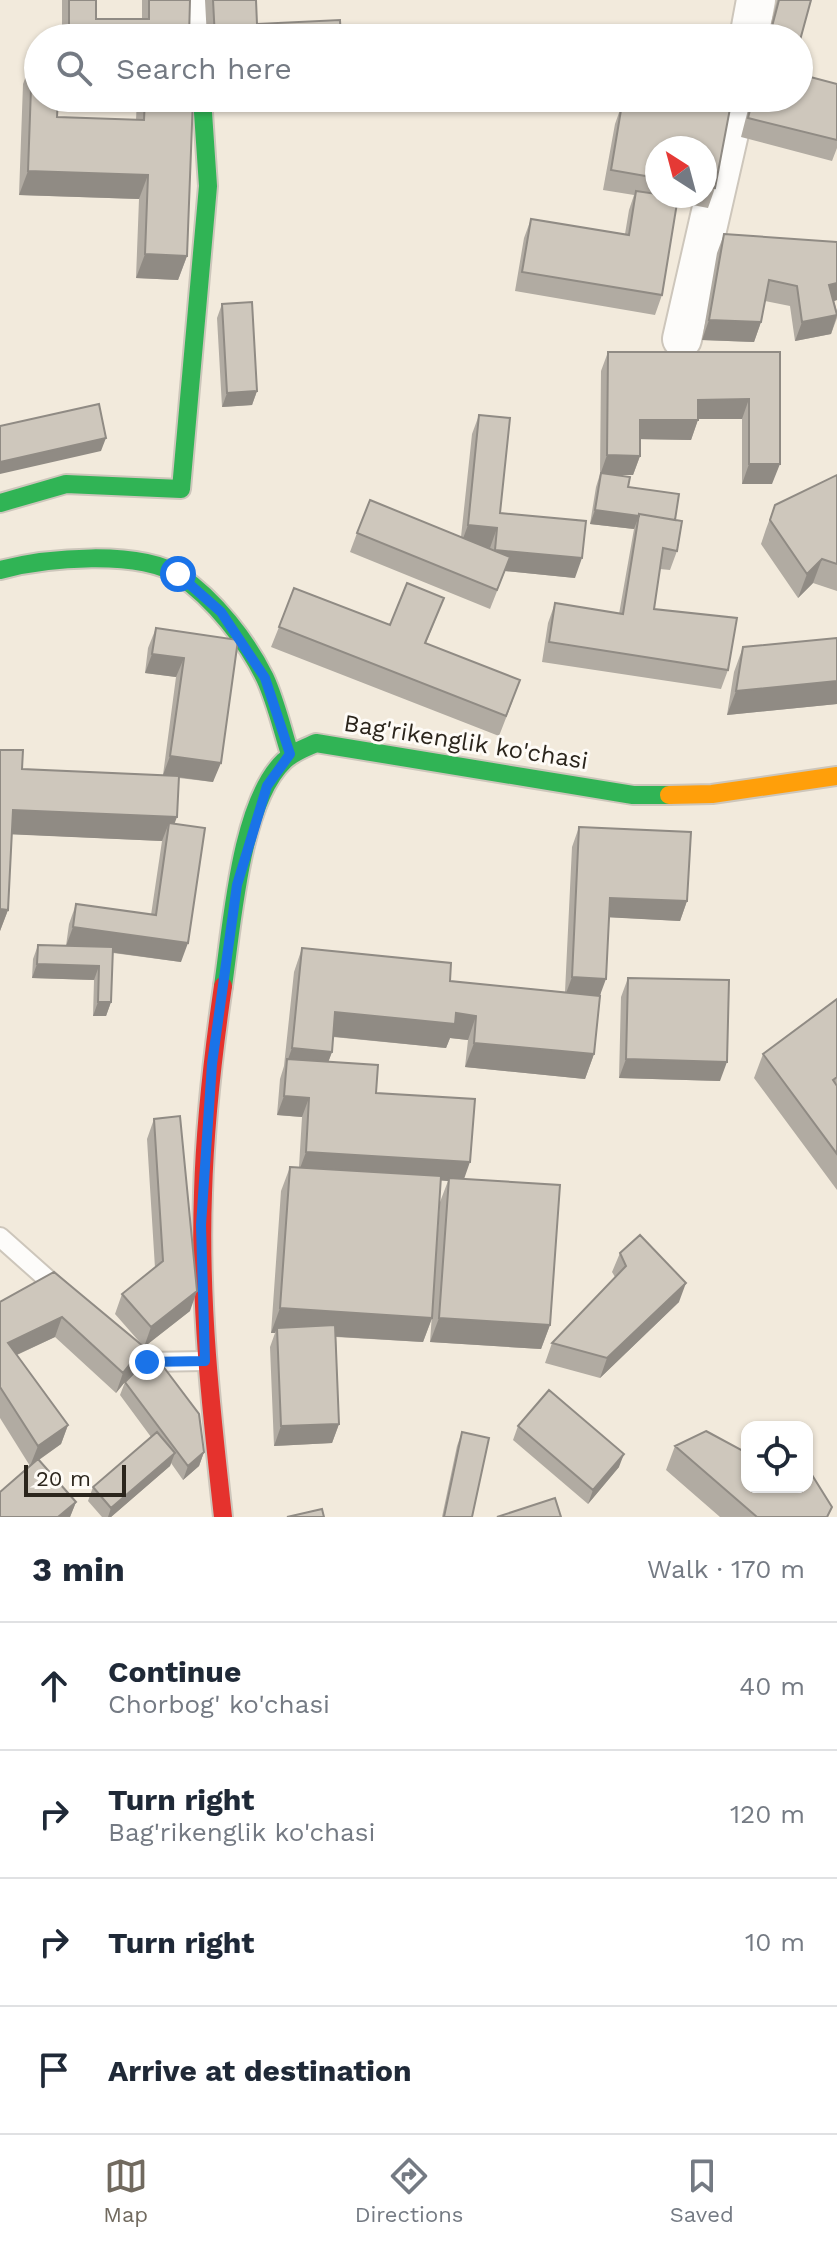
<!DOCTYPE html>
<meta charset="utf-8">
<style>
body{margin:0;font-family:"Work Sans",sans-serif;background:#f6f6f7;color:#1f2937}
.controls{position:absolute;right:24px;bottom:24px;display:grid;overflow:hidden;border-radius:16px;box-shadow:0 2px 6px #0004}
.controls button{width:72px;height:72px;display:grid;place-items:center;padding:0;border:0;border-bottom:2px solid #e0e1e3;background:#fff;color:#1f2937;font:40px sans-serif}
.compass{position:absolute;left:645px;top:136px;width:72px;height:72px;border-radius:50%;background:#fff;box-shadow:0 2px 6px #0004;rotate:324deg}
.scale{position:absolute;left:24px;bottom:20px;width:102px;box-sizing:border-box;padding-left:8px;border:4px solid #2b251c;border-top:0;font-size:22px;line-height:28px;white-space:nowrap;color:#2b251c;-webkit-text-stroke:6px #fefbf6;paint-order:stroke}
.stop{position:absolute;width:24px;height:24px;margin:-18px;border:6px solid #1a73e8;border-radius:50%;background:#fff}
.stop.end{background:#1a73e8;border-color:#fff;box-shadow:0 2px 8px #0008}
.list{margin:0;padding:0;list-style:none}
h2{display:flex;justify-content:space-between;align-items:center;height:104px;margin:0;padding:0 32px;font-size:34px}
h2 small{font-size:26px;font-weight:400;color:#747a83}
.list li{display:grid;grid-template-columns:52px 1fr auto;gap:24px;align-items:center;box-sizing:border-box;height:128px;padding:0 32px;border-top:2px solid #e0e1e3}
.list b{display:block;font-size:30px;white-space:nowrap}
.list p{margin:0;font-size:26px;white-space:nowrap;color:#747a83}
.list em{font-size:26px;font-style:normal;color:#747a83}
.icon{flex:none;width:44px;height:44px;fill:none;stroke:currentColor;stroke-width:2;stroke-linecap:round;stroke-linejoin:round}
.map{position:relative;flex:none;width:837px;height:1517px;overflow:hidden}
.search{position:absolute;background:#fff;box-shadow:0 2px 6px #0004;left:24px;right:24px;top:24px;height:88px;display:flex;align-items:center;gap:20px;box-sizing:border-box;padding:0 28px;border-radius:44px;color:#747a83;font-size:30px}
.sheet{height:616px;background:#fff}
nav{display:flex;justify-content:space-around;align-items:center;box-sizing:border-box;height:112px;border-top:2px solid #e0e1e3;background:#fff;font-size:22px;color:#747a83}
nav a{display:grid;justify-items:center;gap:4px}
nav .on{color:#716a5f}
.map>svg:first-child{display:block}
</style>
<div class="map">
<svg width="837" height="1517" viewBox="0 0 837 1517">
<rect width="100%" height="100%" fill="#f2eadc"/>
<g fill="none" stroke-linecap="round" stroke-linejoin="round">
<!-- lane casing -->
<g stroke="#cdc6bb" stroke-width="22">
<path id="lane" d="M0 1237 63 1293
M122 1343 147 1362 205 1361"/>
</g>
<!-- street casing -->
<g stroke="#cdc6bb" stroke-width="42">
<path id="street" d="M195 0 198 38
M749 38 756 0
M682 339 737 98"/>
</g>
<!-- fast casing -->
<g stroke="#cdc6bb" stroke-width="22">
<path id="fast" d="M0 503 66 484 181 489 208 186 202 98
M0 570C45 558 139 549 180 576 214 599 247 641 265 678 276 702 282 729 290 754
M223 986C232 926 240 803 284 761 293 752 305 748 316 743L633 795H669"/>
</g>
<!-- slow casing -->
<g stroke="#cdc6bb" stroke-width="22">
<path id="slow" d="M669 795 712 794 837 776"/>
</g>
<!-- jam casing -->
<g stroke="#cdc6bb" stroke-width="22">
<path id="jam" d="M223 1517C211 1409 199 1301 203 1193 205 1123 213 1054 223 986"/>
</g>
<!-- lane -->
<use href="#lane" stroke="#fdfcfa" stroke-width="18"/>
<!-- street -->
<use href="#street" stroke="#fdfcfa" stroke-width="38"/>
<!-- fast -->
<use href="#fast" stroke="#30b455" stroke-width="18"/>
<!-- slow -->
<use href="#slow" stroke="#ff9f0a" stroke-width="18"/>
<!-- jam -->
<use href="#jam" stroke="#e5322d" stroke-width="18"/>
</g>
<!-- wall -->
<path fill="#b1aba2" fill-rule="evenodd" d="M62 0H96V19H142V0H190L189 38H62Z
M205 0H256L257 24 341 38H207Z
M777 0H811L799 38H767Z
M32 60 57 117 136 120 137 98H193L187 256 178 280 136 278 139 199 19 195 23 84Z
M837 84V148L832 161 741 137 751 98H799Z
M634 98H732L715 188 708 208 677 202 662 295 655 315 515 291 524 238 531 219 625 234 629 210 634 195 603 190 615 124 622 104 633 106ZM657 148H705V196H657Z
M724 234 837 300 834 301 837 312V318L831 334 795 341 790 306 765 301 761 322 754 342 702 340 717 253Z
M222 304 257 391 252 405 222 407 217 318Z
M608 352H780L772 484H742V419H698L691 440 640 439V456L633 475H619L628 487 675 520 677 551 670 570 660 569 654 609 728 670 721 689 542 662 548 623 555 603 619 614 634 529 590 524 596 487 600 474 601 371Z
M479 415 500 513 575 578 505 571 490 609 350 552 357 533 461 537 472 434Z
M837 475V591L813 583 798 598 761 544 766 529 775 505Z
M444 598 426 643 513 700 499 736 271 647 279 627 390 625Z
M156 628 238 640 213 782 179 778 174 824 181 962 113 953 111 1002 106 1016H93L94 980 32 978 33 959 38 945 66 946 69 924 76 904 151 915 162 841 12 834 8 910 0 931V750L22 769 163 775 176 677 145 673 148 648Z
M837 638V704L727 715 734 672 743 647Z
M579 827 687 901 680 921 609 917 594 1054 585 1079 465 1067 468 1040 450 1038 446 1048 333 1037 332 1052 328 1062 376 1093 464 1179 550 1325 541 1349 430 1342 440 1202 448 1181 441 1180 432 1318 423 1342 336 1337 339 1424 332 1443 274 1446 270 1347 275 1333H271L281 1191 290 1167H299L302 1117 277 1115 280 1079 284 1066 294 972 302 948 450 981 565 992 572 847Z
M628 978 720 1081 619 1078 621 997Z
M837 999V1190L754 1078 763 1054Z
M154 1119 190 1311 144 1347 115 1314 122 1294 155 1268 147 1139Z
M620 1253 679 1302 600 1378 545 1363 552 1343 615 1277 612 1272Z
M54 1272 144 1347 137 1367 126 1381 204 1452 199 1466 183 1480 171 1463 170 1466 111 1517H102L88 1501 93 1487 151 1437 120 1395 125 1382 116 1393 55 1337 17 1355 68 1425 61 1444 39 1460 76 1502 70 1517H0L30 1466 0 1418V1302Z
M518 1426 619 1467 588 1504 513 1440Z
M462 1432 472 1517H442L457 1446Z
M675 1446 829 1517H720L666 1470Z"/>
<!-- shaded-wall -->
<path fill="#908b84" d="M28 171 148 175 139 199 19 195Z
M145 254 187 256 178 280 136 278Z
M837 283V300L822 305 829 285Z
M837 315 831 334 795 341 802 322Z
M709 320 761 322 754 342 702 340Z
M257 391 252 405 222 407 227 393Z
M749 399 742 419H691L698 400Z
M640 420H698L691 440 633 439Z
M106 438 101 451 0 474V462Z
M607 455 640 456 633 475H600Z
M749 464H780L772 484H742Z
M595 510 639 516 634 529 590 524Z
M468 525 497 528 490 548 461 544Z
M495 550 582 558 575 578 505 571 490 609 505 571 488 569Z
M822 559 813 583 798 598 807 574Z
M152 654 184 658 176 677 145 673Z
M837 681V704L727 715 736 691Z
M170 756 221 763 213 782 163 775Z
M13 810 177 817 168 841 169 823 162 841 4 834Z
M610 898 687 901 680 921 603 917Z
M0 909 8 910 0 931Z
M73 927 188 943 181 962 66 946Z
M37 964 99 966 94 980 32 978Z
M572 977 606 979 599 998 565 996Z
M98 1002H111L106 1016H93Z
M335 1012 456 1013 476 1016 468 1040 450 1038 446 1048 327 1036Z
M474 1043 594 1054 585 1079 465 1067Z
M292 1048 332 1052 323 1076 286 1065Z
M626 1059 727 1062 720 1081 619 1078Z
M284 1096 309 1098 302 1117 277 1115Z
M306 1152 470 1162 463 1182 449 1178 448 1181 299 1171Z
M686 1283 679 1302 600 1378 607 1358Z
M197 1291 190 1311 144 1347 151 1327Z
M280 1308 432 1318 423 1342 277 1333V1328L275 1333H271Z
M62 1317 55 1337 1 1362 8 1343Z
M439 1318 550 1325 541 1349 430 1342Z
M144 1347 137 1367 116 1393 123 1373Z
M339 1424 332 1443 274 1446 281 1426Z
M68 1425 61 1444 30 1466 38 1446Z
M204 1452 199 1466 183 1480 188 1466Z
M175 1453 170 1466 111 1517H108L111 1508Z
M624 1454 619 1467 588 1504 593 1490Z
M76 1502 70 1517H58Z"/>
<!-- building -->
<path fill="#cec7bc" stroke="#908b84" stroke-width="2" d="M69 0H96V19H149V0H190L189 38H69Z
M213 0H256L257 24 340 20 341 38H215Z
M779 0H811L799 44V38H769Z
M32 60H38V98H58L57 117 144 120 145 98H193L187 256 145 254 148 175 28 171Z
M799 74 837 84V140L748 118 753 98H799Z
M638 98H732L715 188 705 186V148H657V178L611 170 622 104 636 106Z
M636 191 657 194V196L678 197 662 295 522 272 531 219 629 235Z
M724 234 837 242V283L829 285 837 315 802 322 797 286 769 280 761 322 709 320Z
M252 302 257 391 227 393 222 304Z
M608 352H780V464H749V399L698 400V420H640V456L607 455Z
M99 404 106 438 0 462V426Z
M479 415 510 418 500 513 586 521 582 558 495 550 497 528 468 525Z
M601 473 630 477 628 487 679 494 675 520 639 514V516L595 510Z
M837 475V564L822 559 807 574 770 520 775 505Z
M370 500 510 557 497 590 357 533Z
M639 514 682 521 677 551 663 548 654 609 737 618 728 670 549 642 555 603 623 614Z
M407 583 444 598 425 643 520 680 506 716 279 627 294 588 390 625Z
M156 628 238 640 221 763 170 756 184 658 152 654Z
M837 638V681L736 691 743 647Z
M0 750H23L22 769 179 776 177 817 13 810 8 910 0 909Z
M169 823 205 828 188 943 73 927 76 904 156 915Z
M579 827 691 832 687 901 610 898 606 979 572 977Z
M38 945 113 947 111 1002H98L99 966 37 964Z
M302 948 451 963 450 981 600 996 594 1054 474 1043 476 1016 456 1013 455 1024 335 1012 332 1052 292 1048Z
M628 978 729 980 727 1062 626 1059Z
M837 999V1077L833 1080 837 1086V1154L763 1054Z
M287 1059 378 1065 376 1093 475 1099 470 1162 306 1152 309 1098 284 1096Z
M180 1116 197 1291 151 1327 122 1294 163 1261 154 1119Z
M290 1167 441 1176 432 1318 280 1308Z
M449 1178 560 1185 550 1325 439 1318Z
M640 1235 686 1283 607 1358 552 1343 626 1266 620 1253Z
M54 1272 144 1347 123 1373 62 1317 8 1343 68 1425 38 1446 0 1387V1302Z
M335 1325 339 1424 281 1426 277 1328Z
M153 1353 199 1414 204 1452 188 1466 125 1382Z
M549 1390 624 1454 593 1490 518 1426Z
M706 1431 747 1453V1487H807V1467L832 1507 827 1517H757L675 1446Z
M157 1432 175 1453 111 1508 93 1487Z
M462 1432 489 1438 472 1517H444Z
M38 1459 76 1502 58 1517H0V1492Z
M555 1498 561 1517H497Z
M322 1509 324 1517H287Z"/>
<g fill="none" stroke-linecap="round" stroke-linejoin="round">
<!-- route -->
<path stroke="#1a73e8" stroke-width="10" d="M147 1362 205 1361 201 1225 212 1064 237 885 267 786 290 754 265 678 221 612 178 574"/>
</g>
<g text-anchor="middle" stroke-width="6" stroke-linejoin="round" paint-order="stroke">
<!-- street labels -->
<g font-size="24" fill="#2b251c" stroke="#fefbf6">
<text transform="translate(466 742) rotate(9)" y="8">Bag'rikenglik ko'chasi</text>
</g>
</g>
</svg>
<div class="controls">
<button><svg class="icon" aria-label="locate" viewBox="0 0 24 24"><circle cx="12" cy="12" r="6"/><path d="M12 2v4M12 18v4M2 12h4M18 12h4"/></svg></button>
</div>
<svg class="compass" viewBox="-18 -18 36 36"><path d="M0-13l5 13h-10z" fill="#e53935"/><path d="M0 13l5-13h-10z" fill="#747a83"/></svg>
<div class="scale">20 m</div>
<div class="stop" style="left:178px;top:574px"></div>
<div class="stop end" style="left:147px;top:1362px"></div>
<div class="search"><svg class="icon" aria-label="search" viewBox="0 0 24 24"><circle cx="10" cy="10" r="6"/><path d="M15 15l6 6"/></svg>Search here</div>
</div>
<section class="sheet">
<h2>3 min<small>Walk · 170 m</small></h2>
<ul class="list">
<li><svg class="icon" aria-label="ahead" viewBox="0 0 24 24"><path d="M12 20V5M6 11l6-6 6 6"/></svg><div><b>Continue</b><p>Chorbog' ko'chasi</p></div><em>40 m</em></li>
<li><svg class="icon" aria-label="right" viewBox="0 0 24 24"><path d="M7 20v-9h11M14 6l5 5-5 5"/></svg><div><b>Turn right</b><p>Bag'rikenglik ko'chasi</p></div><em>120 m</em></li>
<li><svg class="icon" aria-label="right" viewBox="0 0 24 24"><path d="M7 20v-9h11M14 6l5 5-5 5"/></svg><div><b>Turn right</b></div><em>10 m</em></li>
<li><svg class="icon" aria-label="arrive" viewBox="0 0 24 24"><path d="M6 21V4h12l-3 4 3 4H6"/></svg><div><b>Arrive at destination</b></div></li>
</ul>
</section>
<nav>
<a class="on"><svg class="icon" aria-label="map" viewBox="0 0 24 24"><path d="M3 6l6-2 6 2 6-2v14l-6 2-6-2-6 2zM9 4v14M15 6v14"/></svg>Map</a>
<a><svg class="icon" aria-label="directions" viewBox="0 0 24 24"><path d="M12 3l9 9-9 9-9-9zM9 14v-3h6M13 9l2 2-2 2"/></svg>Directions</a>
<a><svg class="icon" aria-label="saved" viewBox="0 0 24 24"><path d="M7 4h10v16l-5-4-5 4z"/></svg>Saved</a>
</nav>
